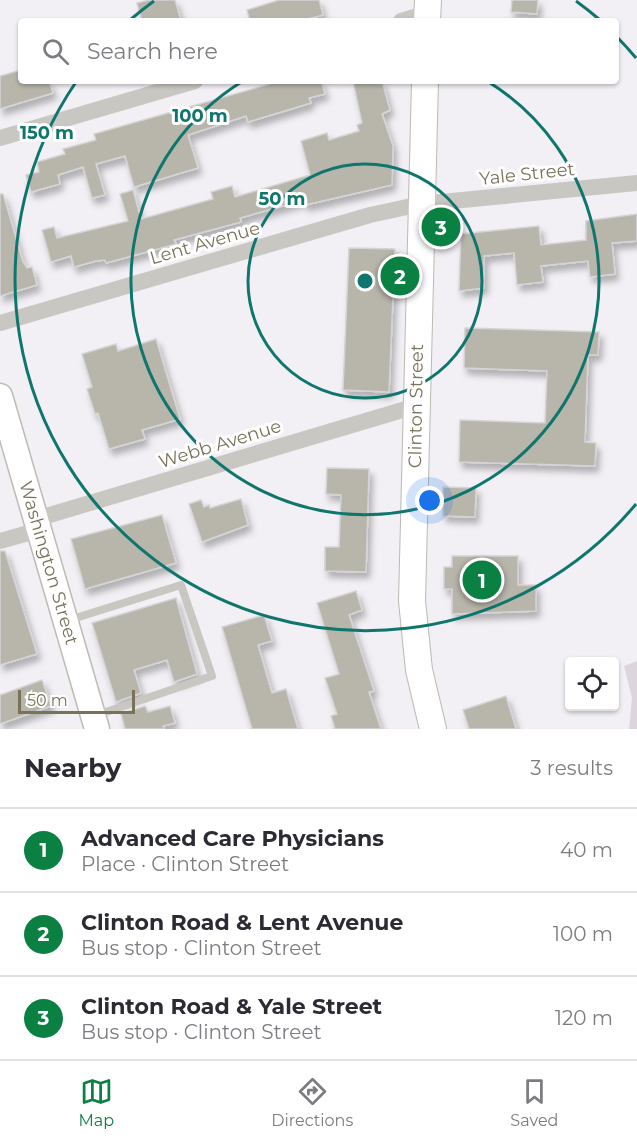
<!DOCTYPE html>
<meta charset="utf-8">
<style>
body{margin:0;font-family:Montserrat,sans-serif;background:#f2f2f3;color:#2b2b33}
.controls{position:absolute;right:18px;bottom:18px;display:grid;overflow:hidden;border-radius:6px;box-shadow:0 2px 4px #0004}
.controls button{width:54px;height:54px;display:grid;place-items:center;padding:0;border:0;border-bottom:2px solid #e1e1e2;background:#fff;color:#2b2b33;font:30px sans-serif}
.scale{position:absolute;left:18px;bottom:15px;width:117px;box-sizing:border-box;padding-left:6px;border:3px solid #787259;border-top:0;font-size:16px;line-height:21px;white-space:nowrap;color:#787259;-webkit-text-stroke:4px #fff;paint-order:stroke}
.you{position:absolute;left:430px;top:501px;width:21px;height:21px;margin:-15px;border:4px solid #fff;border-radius:50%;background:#1a73e8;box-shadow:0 0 0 9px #1a73e833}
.badge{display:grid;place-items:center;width:39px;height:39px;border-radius:50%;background:#0b8043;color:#fff;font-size:20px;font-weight:700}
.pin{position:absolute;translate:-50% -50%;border:3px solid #fff;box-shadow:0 2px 6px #0006}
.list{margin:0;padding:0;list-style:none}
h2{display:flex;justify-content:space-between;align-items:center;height:78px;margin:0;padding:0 24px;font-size:26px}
h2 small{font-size:20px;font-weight:400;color:#7c7c81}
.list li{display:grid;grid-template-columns:39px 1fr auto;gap:18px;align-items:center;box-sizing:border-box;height:84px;padding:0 24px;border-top:2px solid #e1e1e2}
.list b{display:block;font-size:22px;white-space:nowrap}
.list p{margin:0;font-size:20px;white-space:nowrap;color:#7c7c81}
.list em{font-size:20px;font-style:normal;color:#7c7c81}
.icon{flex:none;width:33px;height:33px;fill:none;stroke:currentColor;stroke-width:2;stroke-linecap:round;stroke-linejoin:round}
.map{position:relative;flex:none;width:637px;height:729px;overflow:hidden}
.search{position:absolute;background:#fff;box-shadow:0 2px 4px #0004;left:18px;right:18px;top:18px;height:66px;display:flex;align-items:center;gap:15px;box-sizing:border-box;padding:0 21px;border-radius:6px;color:#7c7c81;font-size:22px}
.sheet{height:330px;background:#fff}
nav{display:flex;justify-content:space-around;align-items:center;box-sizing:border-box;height:84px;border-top:2px solid #e1e1e2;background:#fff;font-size:16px;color:#7c7c81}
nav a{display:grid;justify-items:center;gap:3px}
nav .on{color:#0b8043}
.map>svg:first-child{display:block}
</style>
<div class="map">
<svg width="637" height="729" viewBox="0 0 637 729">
<defs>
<filter id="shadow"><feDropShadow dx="3.5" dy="6" stdDeviation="3" flood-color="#0004"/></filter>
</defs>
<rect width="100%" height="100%" fill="#f2f0f4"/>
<!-- green -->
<path fill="#ded4de" d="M637 661V729H629L632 698 624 666Z"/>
<!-- building -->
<path fill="#b8b5aa" stroke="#d4d3d5" stroke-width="1.5" filter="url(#shadow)" d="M149 0H175L181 21H142L137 3Z
M279 0H319L323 15 300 21H250L247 10Z
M512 0H538L537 14 511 12Z
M21 70V81H49L53 93 0 109V76Z
M270 81H321L325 94 309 98 311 103 248 122 246 116 188 135 198 168 134 187 125 156 96 164 105 195 92 198 83 167 58 175 60 184 31 192 26 175 39 172 37 162 65 154 63 149 96 140 94 134 270 84Z
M353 81H382L390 110 382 114 393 146 392 185 305 205 304 200 240 218 241 222 174 240 176 244 106 263 105 260 96 261 74 267 71 256 51 262 42 230 54 227 57 238 128 221 120 194 133 190 141 219 213 199 211 192 232 186 235 197 310 175 301 141 327 133 329 140 359 131 357 125 362 123Z
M0 194H3L23 262 27 268 32 267 37 285 0 296Z
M637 214V241L612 243 615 274 590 277 588 261 541 266 543 282 517 285 514 253 484 256V288L459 291 461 234 539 226 541 245 586 240V221Z
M349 248 395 249 389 392 343 390Z
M465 328 599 332 598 355H588L585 442 596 443 595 466 459 462 460 420 545 423 547 371 464 368Z
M156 339 180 419 142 430 145 439 109 449 98 413 95 414 87 389 92 387 82 354 116 344 118 351Z
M327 468 369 469 366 572 325 571V547H339L341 495 326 494Z
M443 487 476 488 475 517 443 516Z
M241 499 248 525 202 542 189 504 201 500 204 507 209 505 210 508Z
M162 515 176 563 85 589 71 539Z
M0 551H5L37 654 0 665Z
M452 556H518V585H536V611L452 614V589H444V567H452Z
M356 591 362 610 349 615 374 691 369 692 381 729H335L331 716 337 714 325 678 339 674 317 603Z
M176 598 197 674 174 682 167 660 134 670 141 693 116 702 92 623Z
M264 615 272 641 258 645 272 693 286 689 298 729H252L222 627Z
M42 680 51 706 0 724V695Z
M506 696 516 729H469L463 710Z
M145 706 148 712 170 706 175 723 163 726 164 729H125L121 714Z"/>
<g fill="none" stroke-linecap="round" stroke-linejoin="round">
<!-- secondary casing -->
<g stroke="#bdbbb3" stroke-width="27">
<g id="secondary">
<path id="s1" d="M0 396 97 729"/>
</g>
</g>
<!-- primary casing -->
<g stroke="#bab9b2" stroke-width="28">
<path id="primary" d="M427 21 428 0
M425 81 412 601 419 670 433 729"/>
</g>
<!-- lane -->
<path stroke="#c8c7c1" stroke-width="8" d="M69 620 181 585 212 676 94 716"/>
<!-- street -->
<path stroke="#c8c7c1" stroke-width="16" d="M401 21 428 13
M0 138 195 81
M0 323 370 215 421 204 637 183
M36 519 416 406
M0 541 39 530"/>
<!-- secondary -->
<use href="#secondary" stroke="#fff" stroke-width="24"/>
<!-- primary -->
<use href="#primary" stroke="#fff" stroke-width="26"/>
</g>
<!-- distance rings -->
<g fill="none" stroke="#0f766e" stroke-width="3">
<circle cx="365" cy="281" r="117"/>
<path d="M487 81A234 234 0 1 1 243 81"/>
<path d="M636 504A351 351 0 0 1 76 82M130 20A351 351 0 0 1 154 1M576 1A351 351 0 0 1 600 20M617 37A351 351 0 0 1 636 58"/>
</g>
<g text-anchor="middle" stroke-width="6" stroke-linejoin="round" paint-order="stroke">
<!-- street labels -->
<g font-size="18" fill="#787259" stroke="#fff">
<text transform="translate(527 174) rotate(-6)" y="6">Yale Street</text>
<text transform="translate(205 243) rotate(-16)" y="6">Lent Avenue</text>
<text transform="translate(416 406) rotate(-89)" y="6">Clinton Street</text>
<text transform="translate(220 444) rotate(-17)" y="6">Webb Avenue</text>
<text dy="6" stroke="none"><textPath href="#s1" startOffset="174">Washington Street</textPath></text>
</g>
</g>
<circle cx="365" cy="281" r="9" fill="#0f766e" stroke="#fff" stroke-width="3"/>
<g font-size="18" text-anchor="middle" font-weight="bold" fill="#0f766e" stroke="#fff" stroke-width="6" stroke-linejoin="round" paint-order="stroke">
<text x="200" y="122">100 m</text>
<text x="47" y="139">150 m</text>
<text x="282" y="205">50 m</text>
</g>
</svg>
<div class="controls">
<button><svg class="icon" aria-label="locate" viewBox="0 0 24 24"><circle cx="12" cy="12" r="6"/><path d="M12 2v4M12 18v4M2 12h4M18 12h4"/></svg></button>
</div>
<div class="scale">50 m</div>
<div class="you"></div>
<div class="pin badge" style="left:482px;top:580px">1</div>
<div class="pin badge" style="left:400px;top:276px">2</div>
<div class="pin badge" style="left:441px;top:227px">3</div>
<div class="search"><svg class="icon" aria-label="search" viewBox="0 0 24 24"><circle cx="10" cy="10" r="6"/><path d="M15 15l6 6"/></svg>Search here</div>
</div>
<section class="sheet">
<h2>Nearby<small>3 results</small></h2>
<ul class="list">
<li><span class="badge">1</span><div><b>Advanced Care Physicians</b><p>Place · Clinton Street</p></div><em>40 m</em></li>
<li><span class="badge">2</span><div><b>Clinton Road &amp; Lent Avenue</b><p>Bus stop · Clinton Street</p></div><em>100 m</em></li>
<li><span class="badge">3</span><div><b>Clinton Road &amp; Yale Street</b><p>Bus stop · Clinton Street</p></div><em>120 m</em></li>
</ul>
</section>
<nav>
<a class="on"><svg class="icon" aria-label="map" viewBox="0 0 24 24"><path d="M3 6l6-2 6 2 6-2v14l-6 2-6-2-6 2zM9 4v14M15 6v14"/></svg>Map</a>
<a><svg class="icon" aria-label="directions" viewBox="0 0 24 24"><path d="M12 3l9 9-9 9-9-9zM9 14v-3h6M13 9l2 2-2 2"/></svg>Directions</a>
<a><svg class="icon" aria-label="saved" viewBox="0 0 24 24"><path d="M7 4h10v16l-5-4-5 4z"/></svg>Saved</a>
</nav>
